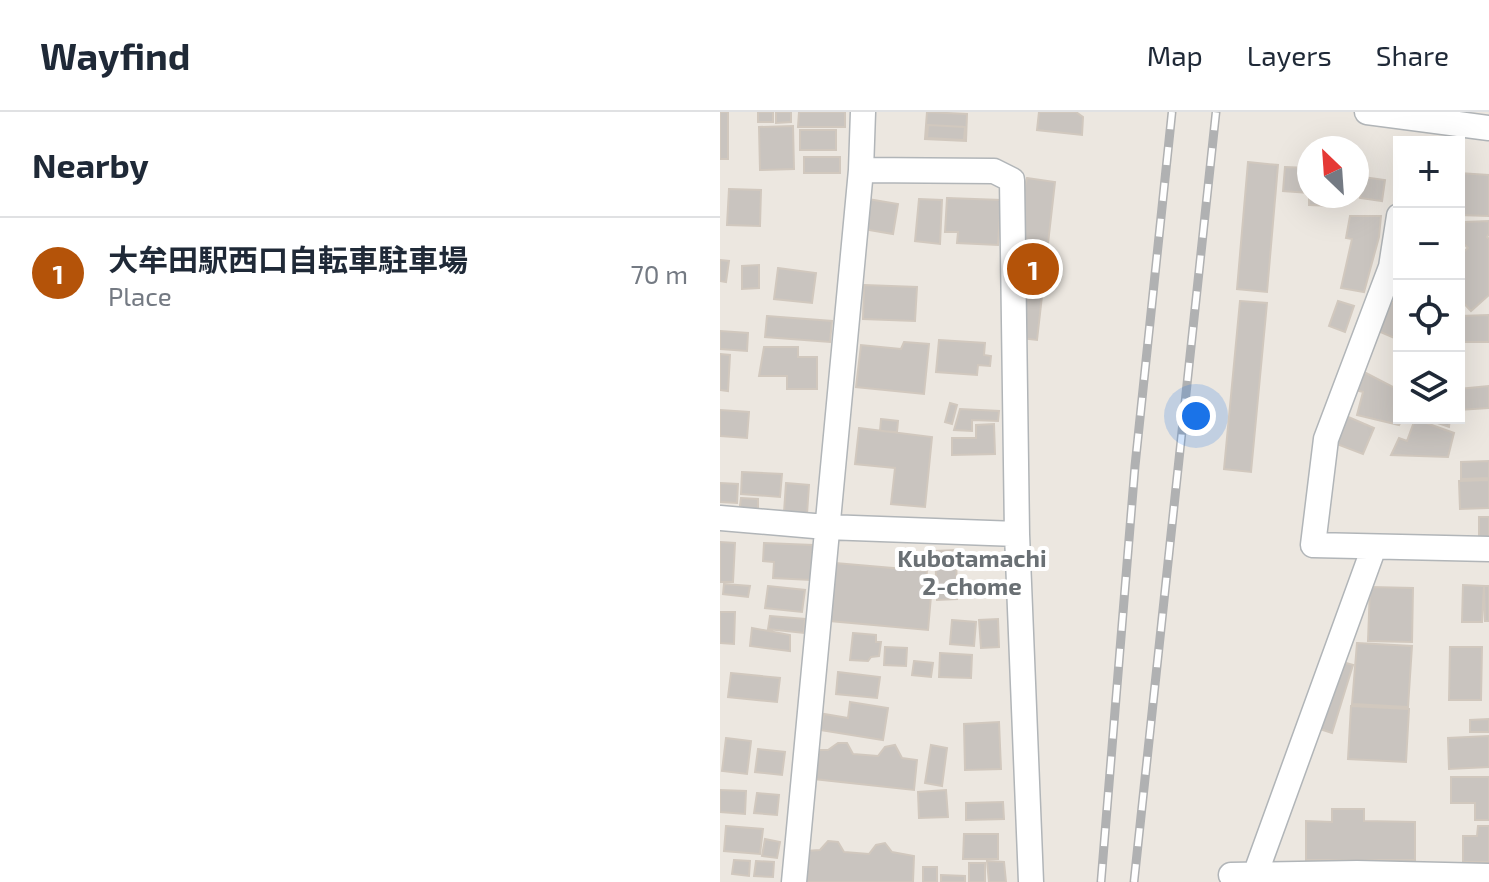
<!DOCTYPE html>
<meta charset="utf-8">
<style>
body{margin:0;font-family:"Exo 2","Noto Sans JP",sans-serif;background:#f6f6f7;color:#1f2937}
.controls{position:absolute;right:24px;top:24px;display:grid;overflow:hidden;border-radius:0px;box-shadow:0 8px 32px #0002}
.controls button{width:72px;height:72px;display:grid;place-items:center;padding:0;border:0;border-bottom:2px solid #e0e1e3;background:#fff;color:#1f2937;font:40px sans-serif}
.compass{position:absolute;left:577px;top:24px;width:72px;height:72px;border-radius:50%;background:#fff;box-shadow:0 8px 32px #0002;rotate:335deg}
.you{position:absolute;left:476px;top:304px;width:28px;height:28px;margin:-20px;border:6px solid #fff;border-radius:50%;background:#1a73e8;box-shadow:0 0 0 12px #1a73e833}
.badge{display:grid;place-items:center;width:52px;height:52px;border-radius:50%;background:#b45309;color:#fff;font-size:26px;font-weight:700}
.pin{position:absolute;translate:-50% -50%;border:4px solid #fff;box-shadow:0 2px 8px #0006}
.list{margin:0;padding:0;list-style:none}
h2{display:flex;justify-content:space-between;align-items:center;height:104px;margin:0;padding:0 32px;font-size:34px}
h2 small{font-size:26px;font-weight:400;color:#747a83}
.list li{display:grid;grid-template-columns:52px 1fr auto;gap:24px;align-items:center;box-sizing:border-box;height:112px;padding:0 32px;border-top:2px solid #e0e1e3}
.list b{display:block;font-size:30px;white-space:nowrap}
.list p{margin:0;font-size:26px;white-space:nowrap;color:#747a83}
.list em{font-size:26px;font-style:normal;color:#747a83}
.icon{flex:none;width:44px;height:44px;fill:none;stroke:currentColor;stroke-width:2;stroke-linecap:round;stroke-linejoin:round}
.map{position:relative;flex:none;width:769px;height:770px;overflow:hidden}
header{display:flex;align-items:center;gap:48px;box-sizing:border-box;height:112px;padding:0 40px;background:#fff;border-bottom:2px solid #e0e1e3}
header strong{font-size:38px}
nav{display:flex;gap:44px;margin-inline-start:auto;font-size:28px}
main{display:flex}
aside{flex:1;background:#fff}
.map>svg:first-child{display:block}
</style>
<header>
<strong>Wayfind</strong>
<nav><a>Map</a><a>Layers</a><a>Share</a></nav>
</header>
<main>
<aside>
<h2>Nearby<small></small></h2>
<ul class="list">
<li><span class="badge">1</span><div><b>大牟田駅西口自転車駐車場</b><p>Place</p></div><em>70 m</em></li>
</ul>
</aside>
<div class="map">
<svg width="769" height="770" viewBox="0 0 769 770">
<rect width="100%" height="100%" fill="#ece7e0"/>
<!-- building -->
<path fill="#c9c4bf" stroke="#d1c8be" stroke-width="2" d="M0 0H8V47H0Z
M38 0H53V10H38Z
M56 0H71V10L56 11Z
M79 0H125V15H78Z
M207 0 247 2 246 29 205 27Z
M319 0H356L363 5 362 23 317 18Z
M208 13 245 15 244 28 207 26Z
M73 14 74 57 40 58 39 15Z
M80 18H116V38H80Z
M84 45H120V61H84Z
M528 50 558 53 547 180 517 177Z
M565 55 589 56V81L563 79Z
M739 61 769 63V104L739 103Z
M643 65 665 68 662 89 640 86Z
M307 66 335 70 317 228 301 226V89Z
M9 77 41 78 40 114 7 113Z
M589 84H614L613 94 589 93Z
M227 86 281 88 278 133 237 131 238 120H225Z
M148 87 178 92 173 122 143 117Z
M199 87 222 88 220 132 195 129Z
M630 104H661L659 125 644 180 621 176 632 127 626 126Z
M769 109V122L767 125 769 127V183L751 199 739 186V144L748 136 743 131 745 110Z
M0 148 9 149 6 170 0 169Z
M39 153V176L22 177V154Z
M58 156 96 161 92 191 54 187Z
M144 173 197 175 195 209 143 207Z
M520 189 547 191 531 360 504 357Z
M618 189 634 194 625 220 609 214Z
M670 189 679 193V228L658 219Z
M769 203V230H740V204Z
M47 204 112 209 110 230 45 225Z
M0 219 28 221 27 239 0 237Z
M219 228 265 231 264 243 271 244 270 254 258 253 257 263 216 260Z
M184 230 209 232 204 282 136 275 141 233 181 237Z
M44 235H78V245H97V277H67V264H39Z
M0 242 10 243 8 279 0 278Z
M642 259 679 278V306H683L679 313 637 303 643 280 632 277Z
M769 274V296L739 298V277Z
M230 291 237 293 232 312 225 310Z
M240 297 279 299 278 309 252 308V319L234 318Z
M0 298 29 300 27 326 0 324Z
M626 304 654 316 643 342 614 331Z
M703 306H730L729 315Z
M161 307 178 309 177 320 160 319Z
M695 307 734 321 728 345 671 343 679 326 687 329Z
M274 312 275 342 232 343V326H256V313Z
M139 316 212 325 205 395 171 392 175 356 135 352Z
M769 349V366L741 367V350Z
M22 360 62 362 60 385 21 382Z
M769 368V396L740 397 739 369Z
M0 371 18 372 17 391 0 390Z
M66 371 89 373 87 402 64 400Z
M21 386 38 387V401H19Z
M759 405H769V425H759Z
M0 430 15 431 13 470H0Z
M44 431 93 433 91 468 53 466 54 450 43 449Z
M236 438 237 487 217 488 215 439Z
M115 451 207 459 204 486 211 484 208 518 110 509Z
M4 472 30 474 28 485 3 482Z
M743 473 764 474 762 510H742Z
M48 474 85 478 82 500 45 496Z
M764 474H769V509H765Z
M650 475 693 476 692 530 648 529Z
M0 500H15L14 532 0 531Z
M50 504 85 507 84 521 48 517Z
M278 507 279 535 261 536 259 508Z
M232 508 256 510 254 534 230 532Z
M32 516 70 523V539L30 534Z
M133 521 156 523V530H161L159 544 151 545 148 549 130 548Z
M637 531 692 534 688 595 632 592Z
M165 535 187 536 186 554 164 553Z
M730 535H762L761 588H729Z
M220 541 252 543 251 566 219 565Z
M194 549 213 551 211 565 192 563Z
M619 549 633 553 612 621 597 616Z
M118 560 160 565 157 586 116 582Z
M11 561 60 566 57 590 8 585Z
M130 590 168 596 163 628 100 618 104 602 128 606Z
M631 594 689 597 686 650 628 647Z
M769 607V620H750V608Z
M279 610 281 657 245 658 244 612Z
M769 624V655L729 657 728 626Z
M6 626 31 629 27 662 2 659Z
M118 631H127L133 642 158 644 165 635 175 633 182 646 197 648 194 678 94 667 97 638H108Z
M211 633 227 636 222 674 205 671Z
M38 637 65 640 62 663 35 660Z
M731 665H769V708H755V691H731Z
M0 678 26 679 25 702 0 700Z
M226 678 228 705 199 706 198 680Z
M37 681 59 683 57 703 34 701Z
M283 690 284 707 246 708V691Z
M612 697H644V709L695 710V748H586V709L612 710Z
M6 714 43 717 40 742 4 739Z
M758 714H769V750H743V724H757Z
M244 722H278V747H243Z
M45 727 60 730 57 746 42 744Z
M108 729 118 730 124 740 149 742 156 733 165 731 172 740 194 744 193 770H85L86 739 100 738Z
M14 748 30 749 29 764 12 762Z
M36 749 54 750 53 765 34 764Z
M267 749 284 750 286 770H269Z
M249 751H265V770H249Z
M203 755H217V770H203Z
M221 763 245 764V770H221Z"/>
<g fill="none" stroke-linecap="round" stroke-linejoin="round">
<!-- minor casing -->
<g stroke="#b1b5b8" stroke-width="27">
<path id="minor" d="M647 0 769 16
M141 58 274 59 292 68 297 422 311 770
M679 104 671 155 606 327 593 433 769 437
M0 406 106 415 297 422
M511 763 637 761 769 764
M535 763 654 435
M74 770 141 58 143 0"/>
</g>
<!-- minor -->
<use href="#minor" stroke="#fff" stroke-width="24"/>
<!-- rail casing -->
<g stroke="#b0b1b2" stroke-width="9">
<path id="rail" d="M381 770 415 354 452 0
M414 770 496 0"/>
</g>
<!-- rail -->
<use href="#rail" stroke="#fff" stroke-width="6" stroke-dasharray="18" stroke-linecap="butt"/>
</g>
<g text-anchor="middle" stroke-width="8" stroke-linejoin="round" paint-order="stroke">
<!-- neighbourhood labels -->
<g font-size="24" font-weight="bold" fill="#6a7074" stroke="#fff">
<text x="252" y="455">Kubotamachi<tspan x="252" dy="28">2-chome</tspan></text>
</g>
</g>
</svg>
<div class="controls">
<button>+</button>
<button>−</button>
<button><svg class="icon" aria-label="locate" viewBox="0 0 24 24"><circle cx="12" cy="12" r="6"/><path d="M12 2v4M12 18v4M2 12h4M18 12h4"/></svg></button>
<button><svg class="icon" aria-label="layers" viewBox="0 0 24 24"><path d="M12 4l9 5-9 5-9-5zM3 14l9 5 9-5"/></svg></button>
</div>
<svg class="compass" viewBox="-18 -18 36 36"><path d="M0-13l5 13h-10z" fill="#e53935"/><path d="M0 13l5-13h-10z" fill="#747a83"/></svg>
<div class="you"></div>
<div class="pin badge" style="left:313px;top:157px">1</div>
</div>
</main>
